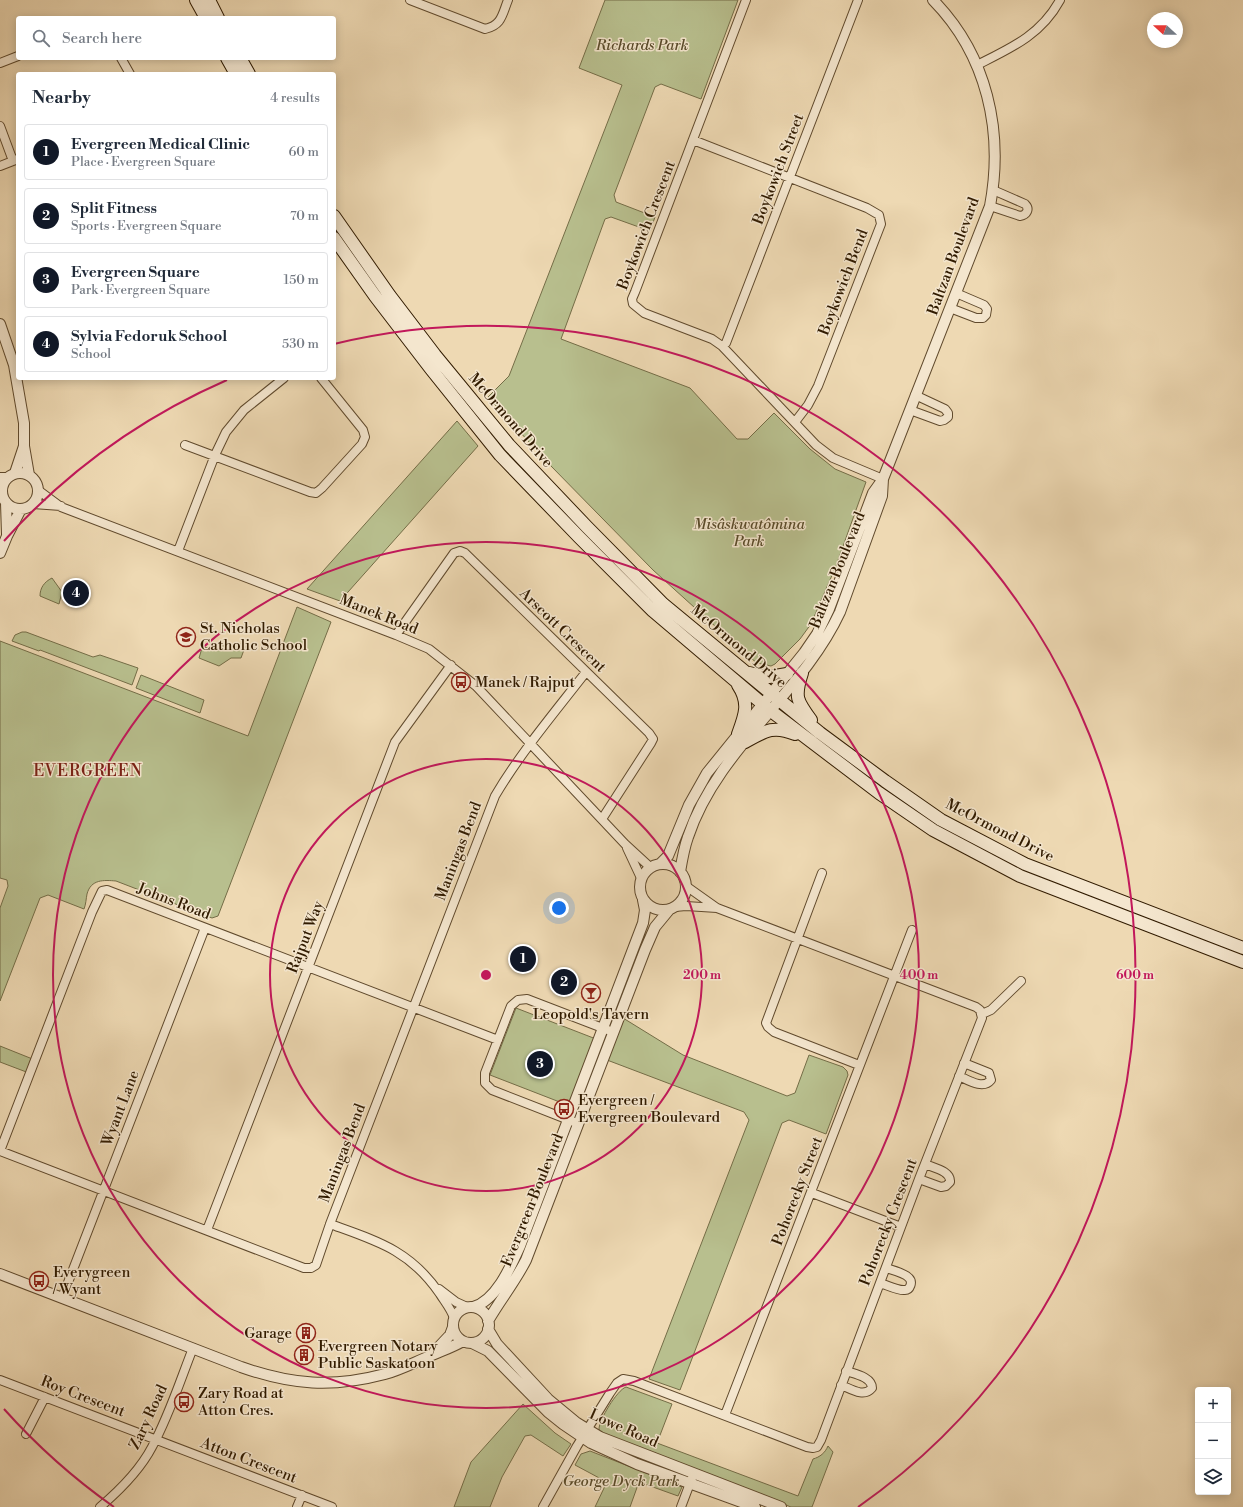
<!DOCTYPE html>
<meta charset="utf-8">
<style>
body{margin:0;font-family:"Libre Bodoni",serif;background:#f6f6f7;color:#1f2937}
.controls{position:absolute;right:12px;bottom:12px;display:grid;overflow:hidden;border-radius:4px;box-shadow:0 2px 10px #0003}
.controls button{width:36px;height:36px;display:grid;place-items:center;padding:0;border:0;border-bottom:1px solid #e0e1e3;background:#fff;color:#1f2937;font:20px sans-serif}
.compass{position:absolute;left:1147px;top:12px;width:36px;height:36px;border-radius:50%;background:#fff;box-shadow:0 2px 10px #0003;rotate:291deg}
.you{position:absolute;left:559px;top:908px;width:14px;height:14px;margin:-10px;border:3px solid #fff;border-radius:50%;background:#1a73e8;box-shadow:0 0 0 6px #1a73e833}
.badge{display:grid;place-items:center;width:26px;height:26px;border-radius:50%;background:#111827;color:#fff;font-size:13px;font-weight:700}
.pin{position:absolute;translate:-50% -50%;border:2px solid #fff;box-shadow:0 1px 4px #0006}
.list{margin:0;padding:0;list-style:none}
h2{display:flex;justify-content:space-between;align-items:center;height:52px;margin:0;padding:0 16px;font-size:17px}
h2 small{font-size:13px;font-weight:400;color:#747a83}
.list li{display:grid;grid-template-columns:26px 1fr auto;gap:12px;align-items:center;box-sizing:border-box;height:56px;margin:0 8px 8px;padding:0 8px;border:1px solid #e0e1e3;border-radius:4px}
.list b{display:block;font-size:15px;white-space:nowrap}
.list p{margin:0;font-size:13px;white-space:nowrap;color:#747a83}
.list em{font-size:13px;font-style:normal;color:#747a83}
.icon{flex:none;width:22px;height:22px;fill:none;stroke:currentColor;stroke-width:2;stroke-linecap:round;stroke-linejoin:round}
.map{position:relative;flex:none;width:1243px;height:1507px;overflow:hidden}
.search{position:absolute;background:#fff;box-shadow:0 2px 10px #0003;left:16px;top:16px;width:320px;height:44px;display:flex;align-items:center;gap:10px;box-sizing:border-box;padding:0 14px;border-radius:4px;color:#747a83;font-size:15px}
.panel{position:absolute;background:#fff;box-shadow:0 2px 10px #0003;left:16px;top:72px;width:320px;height:308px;border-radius:4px}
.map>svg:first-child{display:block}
</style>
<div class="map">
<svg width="1243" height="1507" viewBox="0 0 1243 1507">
<rect width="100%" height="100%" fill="#eed9b3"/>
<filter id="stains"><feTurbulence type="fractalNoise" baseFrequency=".005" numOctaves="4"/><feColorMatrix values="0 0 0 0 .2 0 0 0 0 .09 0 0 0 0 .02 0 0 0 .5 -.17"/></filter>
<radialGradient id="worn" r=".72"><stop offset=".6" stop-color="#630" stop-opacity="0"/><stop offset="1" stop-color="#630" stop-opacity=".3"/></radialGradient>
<!-- green -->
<path fill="#b8bf8e" stroke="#746d47" d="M605 0H738L701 99 661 84 655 87 614 195 616 202 655 217 650 231 611 217 605 219 561 339 690 388 737 439H748L774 413 810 449 835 469 866 482 836 566 811 624 800 639 775 664 771 666 757 663 747 655 653 570 550 465 488 397 509 376 622 85 579 68Z
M457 421 478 446 340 601 307 589Z
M52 578 62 592 59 604 40 596C40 588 44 582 52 578Z
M297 607 331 622 218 916 212 918 116 881C104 880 91 879 87 894 86 899 86 904 84 909L48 895 40 898 0 1001V908L8 886 7 880 0 878V641L248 736Z
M22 632H26L93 657 100 655 138 668 132 685 40 650 39 651 12 641 15 635Z
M242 644H244L245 647 241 658H231L219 666 199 658 202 648Z
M141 675 204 700 200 713 136 688Z
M516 1008 596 1039 570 1106 490 1075Z
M623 1018 683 1055 787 1096 795 1093 809 1055 843 1067 847 1071 848 1075 826 1134 789 1120 782 1123 680 1390 649 1379 749 1120 744 1112 607 1060Z
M0 1046 35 1060 29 1073 0 1062Z
M626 1387 672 1404 657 1443 798 1496 813 1459C820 1457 825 1453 828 1446L833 1452 812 1507H791L600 1432 599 1429C599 1420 617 1390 626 1387Z
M523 1404 555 1433 571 1444 563 1456 531 1435 525 1436 502 1477 490 1507H454L471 1462Z
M590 1451 682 1487 678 1496 639 1482 630 1507H595L605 1486 603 1480 575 1465 581 1454Z"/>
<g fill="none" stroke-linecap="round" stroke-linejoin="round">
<!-- minor casing -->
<g stroke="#604a2d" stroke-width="10">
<path id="minor" d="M410 0 485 29C502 25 502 15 508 0
M746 0 635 292 632 299 633 304 644 313 712 339 722 346 816 445 833 458 883 479
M121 58 130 74
M0 63 18 56
M977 65C1011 48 1041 35 1060 0
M0 126 13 161
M693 140 867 208 879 215 881 224 818 386 808 405 795 422
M0 166 18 159
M990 206 1020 216C1027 215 1030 209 1025 204L993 190
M950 308 976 318H983L986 315 987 309 984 305 956 293
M722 346 726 343 858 0
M910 410 940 421 944 420 948 417V413L945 409 915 395
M185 445 310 492 316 493 322 488 362 444 365 437 363 430 321 378
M0 477H7
M38 490 61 507 396 635 429 649 476 686 625 844 650 867
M0 492 1 493
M33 504 61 506
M178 551 215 455 226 432 244 410 284 378
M396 635 454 553 460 551 465 553 649 733 653 739 651 743 602 819
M627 848 641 878
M822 873 766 1023 768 1027 774 1032 859 1065
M675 907 686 906 717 908
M982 1014 991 1010 1021 981
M959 1076C968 1080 983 1090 991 1080L989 1073 964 1063
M574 1122 492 1090 485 1083V1073L511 1006 518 1000 527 999 613 1032
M0 1151 304 1268H311L316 1265 330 1224 495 796C521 752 555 712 586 672
M0 1151 92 912 102 891 107 890 498 1040
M919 1179 941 1187 946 1186 950 1182C951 1171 934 1168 925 1164
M812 1193 901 1227
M330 1224C377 1241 410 1250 440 1294 445 1302 451 1309 454 1318
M207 1230 395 742 451 665
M880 1283C887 1285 898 1291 905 1290 910 1290 913 1282 909 1278 905 1273 892 1270 886 1268
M439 1289 456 1302 467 1307
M62 1298 205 928
M0 1380 332 1507
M841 1385C851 1389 864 1398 872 1388 872 1377 855 1374 846 1371
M725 1415 912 930
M26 1434 45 1397
M100 1507C120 1490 140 1470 152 1447 169 1416 180 1381 193 1348
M297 1507 302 1495
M543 1507 577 1446 610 1393 617 1383 623 1379 634 1381 807 1447 813 1448 817 1447 821 1440 919 1179 982 1018 980 1010 976 1007 717 908 686 886
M681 1507 692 1478"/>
</g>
<!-- tertiary casing -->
<g stroke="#604a2d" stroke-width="12">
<path id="tertiary" d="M0 324 14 365 24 423V446L29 475
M2 491a18 18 0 1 1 36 0a18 18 0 1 1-36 0Z
M15 473 24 446
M6 503 7 534
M0 553 7 536 21 509
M640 887a23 23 0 1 1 46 0a23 23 0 1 1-46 0Z
M660 864 668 856 689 805 707 773 804 653 817 634 829 609 873 493 883 479 990 206C1004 131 987 55 933 0
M680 872C682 860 684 848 688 837 717 749 802 694 840 612L882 496 883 479
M0 1274 241 1367C292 1385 332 1388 385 1374 400 1370 415 1362 430 1356 441 1351 453 1347 463 1341
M453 1325a18 18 0 1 1 36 0a18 18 0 1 1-36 0Z
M473 1307C496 1301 511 1266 520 1246L643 923 645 910 643 900
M488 1321C500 1300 515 1282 526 1260L645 950 655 927 669 910
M488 1329 497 1344 548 1399 577 1423 600 1437 781 1507
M472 1343 488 1351 548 1412 563 1424 591 1443 637 1464 755 1507
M434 1352 450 1335 453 1327"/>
</g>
<!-- secondary casing -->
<g stroke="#311b00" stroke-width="14">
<path id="secondary" d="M196 0 206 18
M209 0 218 18
M227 58 236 74
M240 58 249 74
M334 216 390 296 435 355 509 445 587 527 663 604 772 694 820 733 885 781 941 820 1025 864 1243 948
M334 238 375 296 431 369 500 455 579 537 653 611 771 711 879 793 933 830 1020 876 1243 962
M749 673 769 677 787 674
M802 673C794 697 797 701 811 720
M738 685C750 703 745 715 738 734
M745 742C765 731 773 725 795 734"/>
</g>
<!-- minor -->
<use href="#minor" stroke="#f4e6ce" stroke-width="8"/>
<!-- tertiary -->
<use href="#tertiary" stroke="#f4e6ce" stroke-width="10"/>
<!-- secondary -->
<use href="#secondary" stroke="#f4e6ce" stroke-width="12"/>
</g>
<!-- distance rings -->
<g fill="none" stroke="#c2185b" stroke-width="2">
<circle cx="486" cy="975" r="216"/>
<circle cx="486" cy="975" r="433"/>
<path d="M114 1507A649 649 0 0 1 4 1409M4 541A649 649 0 0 1 227 380M334 344A649 649 0 0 1 858 1507"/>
</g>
<!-- icons -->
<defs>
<g id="school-ring" transform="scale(1)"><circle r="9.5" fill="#f4e6ce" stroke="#8f2418" stroke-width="1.5"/><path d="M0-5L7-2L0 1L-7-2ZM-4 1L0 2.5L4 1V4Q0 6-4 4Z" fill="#8f2418"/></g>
<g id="bus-ring" transform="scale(1)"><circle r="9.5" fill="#f4e6ce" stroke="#8f2418" stroke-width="1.5"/><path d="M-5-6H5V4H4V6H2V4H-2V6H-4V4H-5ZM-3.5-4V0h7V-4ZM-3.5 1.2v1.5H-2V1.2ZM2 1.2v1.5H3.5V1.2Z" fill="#8f2418"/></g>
<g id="bar-ring" transform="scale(1)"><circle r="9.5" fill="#f4e6ce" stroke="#8f2418" stroke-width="1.5"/><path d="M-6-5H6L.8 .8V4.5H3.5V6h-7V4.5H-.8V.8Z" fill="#8f2418"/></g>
<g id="building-ring" transform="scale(1)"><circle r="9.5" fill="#f4e6ce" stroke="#8f2418" stroke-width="1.5"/><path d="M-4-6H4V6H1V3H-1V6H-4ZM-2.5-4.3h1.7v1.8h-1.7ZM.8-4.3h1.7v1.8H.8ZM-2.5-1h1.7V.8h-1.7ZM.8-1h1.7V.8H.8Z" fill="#8f2418"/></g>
</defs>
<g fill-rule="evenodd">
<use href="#school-ring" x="186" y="637"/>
<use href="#bus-ring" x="461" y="682"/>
<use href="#bar-ring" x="591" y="993"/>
<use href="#bus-ring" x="564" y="1109"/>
<use href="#bus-ring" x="39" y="1281"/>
<use href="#building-ring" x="306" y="1333"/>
<use href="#building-ring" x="304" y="1355"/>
<use href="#bus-ring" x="184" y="1402"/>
</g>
<g text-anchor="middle" stroke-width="3" stroke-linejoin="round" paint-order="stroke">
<!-- park labels -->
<g font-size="15" font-style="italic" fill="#5a4c2b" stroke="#f4e6ce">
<text x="642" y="50">Richards Park</text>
<text x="749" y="529">Misâskwatômina<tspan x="749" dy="17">Park</tspan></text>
<text x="621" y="1486">George Dyck Park</text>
</g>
<!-- street labels -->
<g font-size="15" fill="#311b00" stroke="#f4e6ce">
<text transform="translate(778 169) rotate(-69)" y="5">Boykowich Street</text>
<text transform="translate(646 225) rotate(-69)" y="5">Boykowich Crescent</text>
<text transform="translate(953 256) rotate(-70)" y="5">Baltzan Boulevard</text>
<text transform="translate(843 282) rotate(-69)" y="5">Boykowich Bend</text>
<text transform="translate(511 420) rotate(49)" y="5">McOrmond Drive</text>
<text transform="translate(837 570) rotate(-68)" y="5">Baltzan Boulevard</text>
<text transform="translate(379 614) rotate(22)" y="5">Manek Road</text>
<text transform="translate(563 630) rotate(44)" y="5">Arscott Crescent</text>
<text transform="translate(739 646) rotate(40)" y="5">McOrmond Drive</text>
<text transform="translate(1000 830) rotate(27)" y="5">McOrmond Drive</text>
<text transform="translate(458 851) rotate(-69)" y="5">Maningas Bend</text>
<text transform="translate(174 901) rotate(21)" y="5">Johns Road</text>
<text transform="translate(305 937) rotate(-69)" y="5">Rajput Way</text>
<text transform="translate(120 1108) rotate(-69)" y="5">Wyant Lane</text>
<text transform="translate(342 1153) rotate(-69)" y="5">Maningas Bend</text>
<text transform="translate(797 1191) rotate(-69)" y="5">Pohorecky Street</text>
<text transform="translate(532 1200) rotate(-68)" y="5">Evergreen Boulevard</text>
<text transform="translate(888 1222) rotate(-69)" y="5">Pohorecky Crescent</text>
<text transform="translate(83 1396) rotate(21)" y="5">Roy Crescent</text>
<text transform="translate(148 1417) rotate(-65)" y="5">Zary Road</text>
<text transform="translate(624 1428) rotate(24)" y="5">Lowe Road</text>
<text transform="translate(249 1460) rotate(21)" y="5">Atton Crescent</text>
</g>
<!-- poi labels -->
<g font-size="15" fill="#311b00" stroke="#f4e6ce" text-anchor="start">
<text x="200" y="633">St. Nicholas<tspan x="200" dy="17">Catholic School</tspan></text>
<text x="475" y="687">Manek / Rajput</text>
<text x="591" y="1019" text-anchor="middle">Leopold's Tavern</text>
<text x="578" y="1105">Evergreen /<tspan x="578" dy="17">Evergreen Boulevard</tspan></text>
<text x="53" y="1277">Everygreen<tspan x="53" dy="17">/ Wyant</tspan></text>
<text x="292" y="1338" text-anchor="end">Garage</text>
<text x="318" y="1351">Evergreen Notary<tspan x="318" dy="17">Public Saskatoon</tspan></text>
<text x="198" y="1398">Zary Road at<tspan x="198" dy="17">Atton Cres.</tspan></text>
</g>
<!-- neighbourhood labels -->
<g font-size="16" letter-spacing="1" fill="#7a1f14" stroke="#f4e6ce">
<text x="88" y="776">EVERGREEN</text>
</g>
</g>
<circle cx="486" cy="975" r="6" fill="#c2185b" stroke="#f4e6ce" stroke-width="2"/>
<g font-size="12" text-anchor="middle" font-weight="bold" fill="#c2185b" stroke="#f4e6ce" stroke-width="3" stroke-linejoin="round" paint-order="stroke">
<text x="702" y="979">200 m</text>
<text x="919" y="979">400 m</text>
<text x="1135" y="979">600 m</text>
</g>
<rect width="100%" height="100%" filter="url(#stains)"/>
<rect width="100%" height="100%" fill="url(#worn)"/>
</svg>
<div class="controls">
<button>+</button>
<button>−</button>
<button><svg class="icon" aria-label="layers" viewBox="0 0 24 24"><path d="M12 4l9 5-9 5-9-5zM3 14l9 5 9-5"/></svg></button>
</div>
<svg class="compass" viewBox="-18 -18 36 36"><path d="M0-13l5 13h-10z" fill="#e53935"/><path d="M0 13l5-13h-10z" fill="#747a83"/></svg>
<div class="you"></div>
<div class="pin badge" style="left:523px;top:959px">1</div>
<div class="pin badge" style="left:564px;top:982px">2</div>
<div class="pin badge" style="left:540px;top:1064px">3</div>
<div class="pin badge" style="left:76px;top:593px">4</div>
<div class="search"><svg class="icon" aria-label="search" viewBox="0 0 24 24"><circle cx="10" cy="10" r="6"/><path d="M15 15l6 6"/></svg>Search here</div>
<section class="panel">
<h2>Nearby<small>4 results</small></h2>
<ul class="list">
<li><span class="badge">1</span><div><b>Evergreen Medical Clinic</b><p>Place · Evergreen Square</p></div><em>60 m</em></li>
<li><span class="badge">2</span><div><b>Split Fitness</b><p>Sports · Evergreen Square</p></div><em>70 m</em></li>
<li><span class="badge">3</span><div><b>Evergreen Square</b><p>Park · Evergreen Square</p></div><em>150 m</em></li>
<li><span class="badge">4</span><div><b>Sylvia Fedoruk School</b><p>School</p></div><em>530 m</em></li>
</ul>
</section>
</div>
